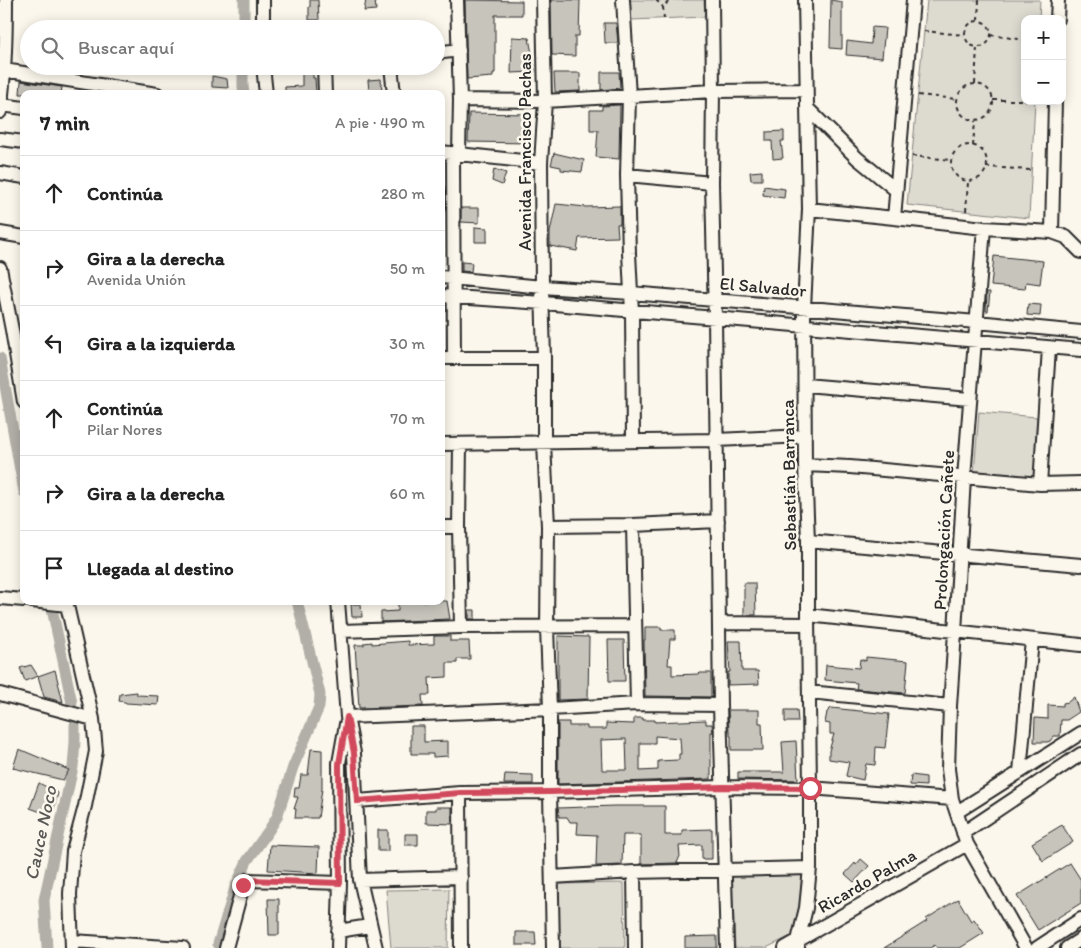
<!DOCTYPE html>
<html lang="es">
<meta charset="utf-8">
<style>
body{margin:0;font-family:Itim,sans-serif;background:#f2f2f2;color:#222}
.controls{position:absolute;right:15px;top:15px;display:grid;overflow:hidden;border-radius:10px;box-shadow:0 2px 12px #0003}
.controls button{width:45px;height:45px;display:grid;place-items:center;padding:0;border:0;border-bottom:1px solid #e0e0e0;background:#fff;color:#222;font:25px sans-serif}
.stop{position:absolute;width:15px;height:15px;margin:-11px;border:4px solid #d1495b;border-radius:50%;background:#fff}
.stop.end{background:#d1495b;border-color:#fff;box-shadow:0 1px 5px #0008}
.list{margin:0;padding:0;list-style:none}
h2{display:flex;justify-content:space-between;align-items:center;height:65px;margin:0;padding:0 20px;font-size:21px}
h2 small{font-size:16px;font-weight:400;color:#767676}
.list li{display:grid;grid-template-columns:32px 1fr auto;gap:15px;align-items:center;box-sizing:border-box;height:75px;padding:0 20px;border-top:1px solid #e0e0e0}
.list b{display:block;font-size:19px;white-space:nowrap}
.list p{margin:0;font-size:16px;white-space:nowrap;color:#767676}
.list em{font-size:16px;font-style:normal;color:#767676}
.icon{flex:none;width:28px;height:28px;fill:none;stroke:currentColor;stroke-width:2;stroke-linecap:round;stroke-linejoin:round}
.map{position:relative;flex:none;width:1081px;height:948px;overflow:hidden}
.search{position:absolute;background:#fff;box-shadow:0 2px 12px #0003;left:20px;top:20px;width:425px;height:55px;display:flex;align-items:center;gap:12px;box-sizing:border-box;padding:0 18px;border-radius:28px;color:#767676;font-size:19px}
.panel{position:absolute;background:#fff;box-shadow:0 2px 12px #0003;left:20px;top:90px;width:425px;height:515px;border-radius:10px}
.map>svg:first-child{display:block}
</style>
<div class="map">
<svg width="1081" height="948" viewBox="0 0 1081 948">
<rect width="100%" height="100%" fill="#fbf7ec"/>
<filter id="ink" filterUnits="userSpaceOnUse"><feTurbulence type="fractalNoise" baseFrequency=".02" numOctaves="2"/><feDisplacementMap in="SourceGraphic" scale="10" xChannelSelector="R" yChannelSelector="G"/><feConvolveMatrix kernelMatrix="1 2 1 2 8 2 1 2 1" color-interpolation-filters="sRGB"/></filter>
<g filter="url(#ink)">
<!-- green -->
<path fill="#dddad0" stroke="#84827e" d="M630 0H704L705 17 631 20Z
M927 0H1040L1039 19H1025V101H1035L1029 218 907 205Z
M979 412 1037 417 1034 478 974 473Z
M802 873 799 915 793 935 766 948H735L732 876Z
M624 883 625 948H554L552 884Z
M449 889 448 948H391L386 890Z"/>
<g fill="none" stroke-linecap="round" stroke-linejoin="round">
<!-- canal -->
<path stroke="#b1afa7" stroke-width="11" d="M244 29V0
M243 66V86L244 94
M0 358 24 492
M52 609 72 703
M218 944 235 888 247 861 269 830 277 817 293 767 319 707 320 694 297 601
M47 948 44 900 73 767 75 742V725"/>
</g>
<!-- building -->
<path fill="#c7c4bc" stroke="#2b2b2b" fill-rule="evenodd" d="M310 0H318L319 20H309V7H310Z
M366 0H375L376 10 364 11Z
M465 0 522 1V15H495V73H493V77L467 79Z
M551 0H580L579 36H575V56L552 55Z
M831 0 842 2V49L830 48Z
M604 23H616L618 43H605Z
M872 27 885 28 882 58 846 55 847 41 871 44Z
M512 37 529 38 534 64 535 72 511 73Z
M302 71H313V78H315L316 94H285V87L302 86Z
M601 72H619L620 88 601 90Z
M554 73H580V91L555 92Z
M212 76 227 79 228 88 212 87Z
M381 79 382 91 369 92 368 80Z
M21 81 62 87 61 94H20Z
M620 105 619 159 596 157 598 130H590V110H602V106Z
M469 113 529 114V143L468 142Z
M784 131V141H781L783 158 773 159 772 141H766V132Z
M554 153 584 160 582 172 561 170V167L551 165Z
M494 169 506 173 502 185 492 181Z
M762 171V180H751L750 172Z
M764 186 785 189 784 198 763 195Z
M556 204 586 207 620 206V224H617L618 237 579 238 577 251 550 246V232Z
M461 208H479V223L461 222Z
M475 227 487 228V242H475Z
M994 256 1043 261 1040 284 1026 282 1025 289 991 286Z
M462 262 472 263 471 272 462 271Z
M987 292H990L988 311H986Z
M1028 304 1041 305 1040 316 1027 315Z
M744 583H755L756 615H744Z
M398 601H447L450 619 381 622V612L398 611Z
M351 604H361L362 617H352Z
M469 610H475V619H469Z
M645 627H661V630H675V639H670L668 665H672V675L699 674 700 673H711V697L645 696 644 640H645Z
M434 636H450V641H469L470 659H457V663H447V677L429 678 430 695H422L423 706 359 708 355 645H364V643L372 642V644L408 641V645L434 644Z
M558 636 589 637 588 699 558 700Z
M608 640H624L625 681H609Z
M728 641H741L742 671H758L759 684 728 685V672H730Z
M866 657 908 661 905 693 856 689 857 683 825 680 826 665 859 668 860 659 866 661Z
M31 665 38 676 25 681 20 668Z
M55 670 63 702 44 697 38 676Z
M137 692V695L159 696 158 705 126 703 125 702 119 701 120 694Z
M1074 697 1079 712 1067 720H1061L1060 736H1054L1050 741 1047 742H1034L1035 718 1048 719V705L1063 706V703L1068 702Z
M831 708 889 714 885 748 876 747 875 765 866 764 863 780 846 776 849 762 829 759V751L834 734H830V724L825 723 827 712Z
M728 710H759V723H762L763 750H731V736H730V732H729Z
M785 710H797L798 722H785Z
M634 718H643V720H655V722L706 720V724H712L713 732H711V779L558 784V722H569V726H587V729H606V723L634 724ZM655 736 680 738 681 754H679V760L658 761V770L640 771V743H655ZM626 739 627 770H602L601 740Z
M411 726H424V742L448 741V756L433 757V754H411Z
M796 741 798 780 738 779V772H784L782 742Z
M19 749 69 770 63 780 13 768Z
M311 749 322 750V789L318 818H295L296 809H294L298 797H294L295 788H299L301 775H308Z
M505 774 533 775V784H504Z
M911 775 926 777V786L910 785Z
M39 783 58 793 52 816 30 808Z
M614 806H665V835H682V830L712 829V859H702V845L679 846 680 856 677 863 641 864V835H623L622 865 596 866 597 835 577 834 578 822H570L567 817H559L558 808Z
M436 807H452V824L426 823V810H436Z
M1062 825 1073 842 1043 861 1032 843Z
M378 830H388V851H378Z
M405 834H418V845H405Z
M270 845 319 847 318 873 268 870Z
M861 859 869 866 854 882 845 874 855 863 856 865Z
M1070 863 1081 880V903L1038 930 1017 896Z
M268 899H279V935H269Z
M958 899 971 921 974 919 984 933 960 948H937L935 945 930 948H884L927 921 926 919Z
M516 932H535L536 945H516Z
M717 936V948H685V937Z"/>
<g fill="none" stroke-linecap="round" stroke-linejoin="round">
<!-- minor casing -->
<g stroke="#2b2b2b" stroke-width="16">
<path id="minor" d="M457 0 460 100 459 154
M543 0 545 101 541 163 542 287 544 358V443L548 526 547 628 550 709V792L553 948
M623 0 629 96 627 175 629 253 632 312 633 440
M712 0 713 91 712 183 715 318 720 705 727 948
M1057 19 1058 0
M263 29V0
M436 53 459 50
M263 66 266 94
M324 66 325 94
M391 66 394 94
M4 70 157 94
M460 100 545 101 713 91 806 90
M1 105 24 108
M807 108 857 158 896 190
M0 112C5 75 6 37 6 0
M0 139 24 142
M441 152 541 163
M453 153 454 358
M0 173 24 177
M627 175 712 183
M809 209 894 218 984 228 1052 232 1066 237 1081 252
M894 218 913 0
M984 228 964 478 955 632 950 706 948 769 952 799 967 844 1026 948
M1052 232 1055 101
M0 233 24 237
M0 268 12 330 24 402
M441 277 542 287 631 293 977 322 1081 332
M441 296 543 303 1081 350
M441 358H544
M805 385 970 399
M441 444 717 440 805 436
M460 444 459 527 461 627
M805 465 850 467 1040 484 1081 483
M1040 484 1049 348
M633 525 637 704
M548 526 633 525 718 521
M441 527H459
M808 541 1081 565
M0 598 24 600
M32 601 67 605
M66 601 93 719 96 751 85 806 73 851 70 894 72 948
M338 601 347 717 354 753 360 880 376 948
M808 615 1081 645
M720 623 808 624
M341 631 461 627 635 626
M809 692 950 706
M0 694 93 719
M347 717 550 709 637 704 720 705
M1020 772 1032 640
M460 793 461 948
M357 801 460 793 550 792 723 787 810 788 952 799
M957 812 1020 772 1081 733
M963 833 1081 754
M634 872 635 948
M552 877 634 872 810 868
M360 880 461 877
M338 931 370 926
M72 941 183 948
M226 948 243 885 245 882 248 880 340 883
M338 948 340 883 339 763 346 724
M785 948 967 844
M798 948V941L806 908 810 868V788L808 615V541L805 465 804 308 809 209 805 0
M1037 948 1081 919
M1067 948 1081 939"/>
</g>
<!-- path -->
<path stroke="#2b2b2b" stroke-width="2" stroke-dasharray="4 4" stroke-linecap="butt" d="M656 0 663 7
M664 19 663 7 670 0
M978 20 979 0
M965 34a13 13 0 1 1 26 0a13 13 0 1 1-26 0Z
M924 31 964 35
M991 35 1025 40
M975 84 977 47
M957 102a18 18 0 1 1 36 0a18 18 0 1 1-36 0Z
M918 95 957 99
M993 100H1025
M951 163a18 18 0 1 1 36 0a18 18 0 1 1-36 0Z
M973 146 975 121
M912 156 951 160
M986 167 1031 170
M966 211 968 182"/>
<!-- minor -->
<use href="#minor" stroke="#fbf7ec" stroke-width="12"/>
</g>
</g>
<g fill="none" stroke-linecap="round" stroke-linejoin="round" filter="url(#ink)">
<!-- route -->
<path stroke="#d1495b" stroke-width="6" d="M243 885 245 882 248 880 340 883 339 764 347 717 354 753 357 801 460 793 550 792 723 787 810 788"/>
</g>
<g text-anchor="middle" stroke-width="5" stroke-linejoin="round" paint-order="stroke">
<!-- street labels -->
<g font-size="18" fill="#2b2b2b" stroke="#fbf7ec">
<text transform="translate(525 152) rotate(-90)" y="6">Avenida Francisco Pachas</text>
<text transform="translate(763 287) rotate(5)" y="6">El Salvador</text>
<text transform="translate(789 475) rotate(-91)" y="6">Sebastián Barranca</text>
<text transform="translate(944 530) rotate(-87)" y="6">Prolongación Cañete</text>
<text transform="translate(867 881) rotate(-30)" y="6">Ricardo Palma</text>
</g>
<!-- water labels -->
<g font-size="19" font-style="italic" fill="#5a5956" stroke="#fbf7ec">
<text transform="translate(40 833) rotate(-78)" y="7">Cauce Noco</text>
</g>
</g>
</svg>
<div class="controls">
<button>+</button>
<button>−</button>
</div>
<div class="stop" style="left:810px;top:788px"></div>
<div class="stop end" style="left:243px;top:885px"></div>
<div class="search"><svg class="icon" aria-label="search" viewBox="0 0 24 24"><circle cx="10" cy="10" r="6"/><path d="M15 15l6 6"/></svg>Buscar aquí</div>
<section class="panel">
<h2>7 min<small>A pie · 490 m</small></h2>
<ul class="list">
<li><svg class="icon" aria-label="ahead" viewBox="0 0 24 24"><path d="M12 20V5M6 11l6-6 6 6"/></svg><div><b>Continúa</b></div><em>280 m</em></li>
<li><svg class="icon" aria-label="right" viewBox="0 0 24 24"><path d="M7 20v-9h11M14 6l5 5-5 5"/></svg><div><b>Gira a la derecha</b><p>Avenida Unión</p></div><em>50 m</em></li>
<li><svg class="icon" aria-label="left" viewBox="0 0 24 24"><path d="M17 20v-9H6M10 6l-5 5 5 5"/></svg><div><b>Gira a la izquierda</b></div><em>30 m</em></li>
<li><svg class="icon" aria-label="ahead" viewBox="0 0 24 24"><path d="M12 20V5M6 11l6-6 6 6"/></svg><div><b>Continúa</b><p>Pilar Nores</p></div><em>70 m</em></li>
<li><svg class="icon" aria-label="right" viewBox="0 0 24 24"><path d="M7 20v-9h11M14 6l5 5-5 5"/></svg><div><b>Gira a la derecha</b></div><em>60 m</em></li>
<li><svg class="icon" aria-label="arrive" viewBox="0 0 24 24"><path d="M6 21V4h12l-3 4 3 4H6"/></svg><div><b>Llegada al destino</b></div></li>
</ul>
</section>
</div>
